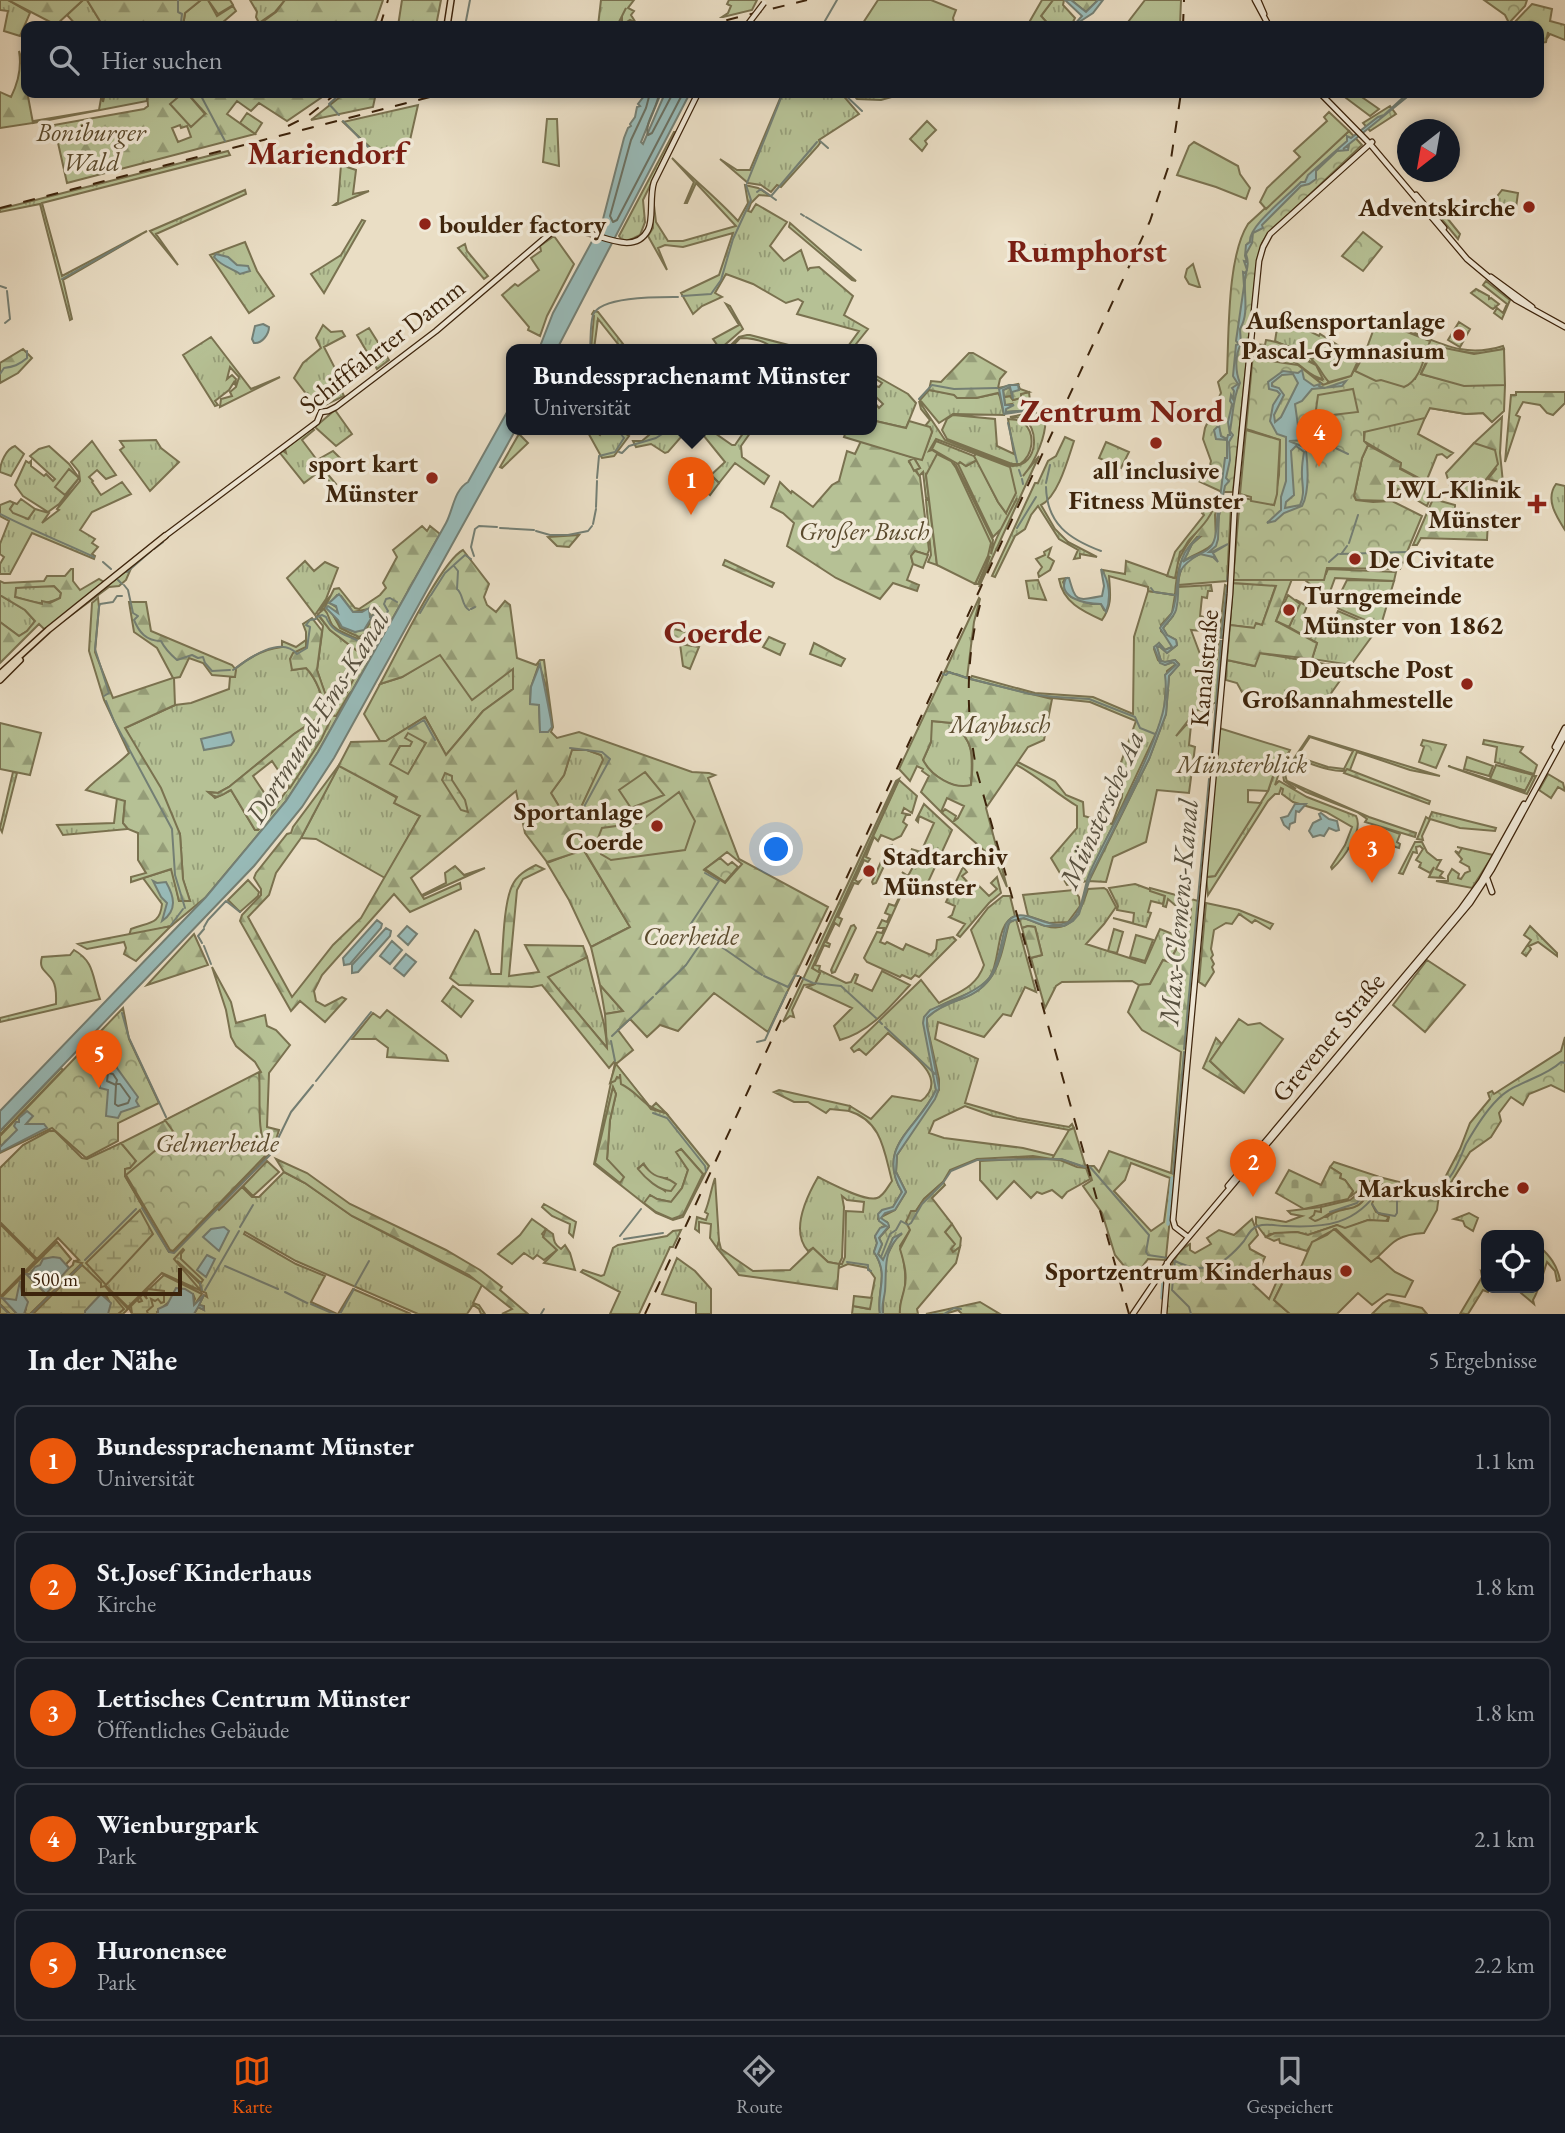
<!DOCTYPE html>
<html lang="de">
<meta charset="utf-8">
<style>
body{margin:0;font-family:"EB Garamond",serif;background:#20242c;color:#f1f3f6}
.controls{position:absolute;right:21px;bottom:21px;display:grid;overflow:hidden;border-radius:14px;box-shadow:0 4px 10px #0003}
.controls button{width:63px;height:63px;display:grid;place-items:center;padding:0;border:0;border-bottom:2px solid #363941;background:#171b24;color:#f1f3f6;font:35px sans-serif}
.compass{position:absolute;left:1397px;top:119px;width:63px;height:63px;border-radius:50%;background:#171b24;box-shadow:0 4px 10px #0003;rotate:211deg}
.scale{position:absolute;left:21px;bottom:18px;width:161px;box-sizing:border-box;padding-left:7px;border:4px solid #3d240c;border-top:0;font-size:19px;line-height:24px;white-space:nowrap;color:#3d240c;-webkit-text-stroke:5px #f1ead9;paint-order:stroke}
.you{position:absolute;left:777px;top:850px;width:24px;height:24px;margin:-18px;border:5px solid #fff;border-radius:50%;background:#1a73e8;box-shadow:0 0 0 10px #1a73e833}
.badge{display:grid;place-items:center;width:46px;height:46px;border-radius:50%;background:#ea580c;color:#fff;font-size:23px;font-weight:700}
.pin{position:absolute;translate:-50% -58px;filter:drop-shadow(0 2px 4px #0008)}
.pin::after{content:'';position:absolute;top:37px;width:24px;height:21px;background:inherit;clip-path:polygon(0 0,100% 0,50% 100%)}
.popup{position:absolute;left:506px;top:344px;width:371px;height:91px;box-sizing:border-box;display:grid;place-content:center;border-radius:14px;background:#171b24;filter:drop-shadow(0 2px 5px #0005);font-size:23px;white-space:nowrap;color:#9ea1a6}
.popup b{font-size:26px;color:#f1f3f6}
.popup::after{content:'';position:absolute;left:50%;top:100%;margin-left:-14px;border:14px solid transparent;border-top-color:#171b24}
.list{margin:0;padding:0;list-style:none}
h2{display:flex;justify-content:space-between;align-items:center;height:91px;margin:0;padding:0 28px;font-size:30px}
h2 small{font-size:23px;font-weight:400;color:#9ea1a6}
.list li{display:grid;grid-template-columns:46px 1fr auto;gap:21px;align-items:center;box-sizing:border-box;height:112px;margin:0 14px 14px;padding:0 14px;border:2px solid #363941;border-radius:14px}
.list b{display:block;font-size:26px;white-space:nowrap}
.list p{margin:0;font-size:23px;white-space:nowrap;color:#9ea1a6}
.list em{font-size:23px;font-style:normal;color:#9ea1a6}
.icon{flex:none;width:38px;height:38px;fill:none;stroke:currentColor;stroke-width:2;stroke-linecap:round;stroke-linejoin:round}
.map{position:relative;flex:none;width:1565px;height:1314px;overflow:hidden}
.search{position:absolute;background:#171b24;box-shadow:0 4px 10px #0003;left:21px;right:21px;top:21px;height:77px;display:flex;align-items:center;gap:18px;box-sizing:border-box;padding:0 24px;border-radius:14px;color:#9ea1a6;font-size:26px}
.sheet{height:721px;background:#171b24}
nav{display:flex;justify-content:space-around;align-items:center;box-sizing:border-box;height:98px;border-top:2px solid #363941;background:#171b24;font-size:19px;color:#9ea1a6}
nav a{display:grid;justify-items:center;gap:4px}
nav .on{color:#ea580c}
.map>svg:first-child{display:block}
</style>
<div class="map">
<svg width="1565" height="1314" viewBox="0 0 1565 1314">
<defs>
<pattern id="grass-tufts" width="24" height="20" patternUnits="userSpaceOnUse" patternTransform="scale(1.75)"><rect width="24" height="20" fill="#b6c195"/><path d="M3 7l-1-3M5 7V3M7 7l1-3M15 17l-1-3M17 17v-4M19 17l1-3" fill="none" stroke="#959d78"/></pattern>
<pattern id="forest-firs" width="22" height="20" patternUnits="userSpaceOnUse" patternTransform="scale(1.75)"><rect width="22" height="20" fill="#b6c195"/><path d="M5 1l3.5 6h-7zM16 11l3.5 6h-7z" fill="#959d78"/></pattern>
<pattern id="wetland-marsh" width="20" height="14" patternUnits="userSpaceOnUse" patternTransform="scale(1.75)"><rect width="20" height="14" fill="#b6c195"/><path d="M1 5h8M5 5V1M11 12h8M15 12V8" fill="none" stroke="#959d78"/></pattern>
<pattern id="cemetery-stones" width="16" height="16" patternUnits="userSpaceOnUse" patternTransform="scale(1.75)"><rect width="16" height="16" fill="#b6c195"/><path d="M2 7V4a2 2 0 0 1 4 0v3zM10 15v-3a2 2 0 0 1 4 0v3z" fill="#959d78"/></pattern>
<pattern id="park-crowns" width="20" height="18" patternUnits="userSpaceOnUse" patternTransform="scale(1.75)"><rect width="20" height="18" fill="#b6c195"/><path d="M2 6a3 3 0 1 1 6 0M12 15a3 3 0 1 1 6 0" fill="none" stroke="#959d78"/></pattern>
</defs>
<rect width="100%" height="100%" fill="#eadec5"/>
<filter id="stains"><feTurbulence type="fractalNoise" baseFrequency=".00286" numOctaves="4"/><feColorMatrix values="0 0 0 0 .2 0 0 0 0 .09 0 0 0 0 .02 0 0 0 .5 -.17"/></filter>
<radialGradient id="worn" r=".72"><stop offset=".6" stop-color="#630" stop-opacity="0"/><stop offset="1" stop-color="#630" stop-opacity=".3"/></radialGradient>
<!-- grass -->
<path fill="url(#grass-tufts)" stroke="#7a7250" stroke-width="2" fill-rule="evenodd" d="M0 0H8L30 13 20 36 4 31 8 11 0 10Z
M83 0H87L103 26H77L67 15Z
M201 0H208L217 16 233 6 236 11 222 23 224 26H183L185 13Z
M250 0H285L275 12 259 23 256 17 257 12Z
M601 0H634L628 8 634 11 631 15 636 23 630 20 622 25V16L626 8 618 24 598 26Z
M729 0H757L752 10 723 17H722L728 13 731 6 727 4Z
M1053 0H1064L1063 5 1075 18 1071 26H1050L1041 16Z
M102 93 103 102 105 93H147V101L33 123V121L99 110Z
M780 93H841L859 114 819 140 820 143 818 146 781 187 777 185 771 192 761 185 748 183 720 159 737 170H750L782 94Z
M852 93H906L881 100 857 99Z
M1351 93H1356L1379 109 1370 116 1346 98Z
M418 105 408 149 397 158 395 164 389 165 343 122Z
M1390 106 1396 114 1370 131 1363 123Z
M247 113 262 123 255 134 240 123Z
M547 119H557L559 166 543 162Z
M927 121 936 130 925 141 927 144 922 151 910 139Z
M674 132H676L643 200 645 222 640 235 628 241 621 239 619 236Z
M228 151 230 155 42 203 62 276 147 231 63 280 72 319 70 320 40 204 0 212V209Z
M672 158C694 180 717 198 738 221L748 203 745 185 758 188 771 196 759 195 751 203 748 211 751 212 756 204 787 222 770 246 784 261 801 250 808 270 810 268 819 267 853 296 844 315 868 329 852 349H846L859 331 797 314 803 302 798 299 786 303 753 284 726 274 715 293 722 297 702 306 693 314 681 293 719 275 733 233 683 247 665 245 658 248 667 270 648 236 653 228V197L656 222 668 241H683L736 226 696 183 687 203H685L694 182Z
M341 165 356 170 353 194 369 191 336 205H334L338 202Z
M245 190 246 194 156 234 178 265 150 231Z
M1502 190 1518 193 1515 215 1507 214 1495 199Z
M362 220 365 221 324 293 311 274 341 255Z
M790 223 856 281 852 280 789 227Z
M245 242 257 271 274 296 249 313 210 255Z
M465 244 467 251 488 276 484 279 458 248Z
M1486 281 1510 300 1502 319 1494 313 1497 308 1503 313 1507 304 1483 285Z
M1476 289 1489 296V299L1491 298 1499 304 1493 309 1491 308 1471 293Z
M726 304 730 306 743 329 720 349 713 339 739 325Z
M594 311 598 312 627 349H622L598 319 594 349H591L594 316 592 314Z
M1279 316 1319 336 1320 334 1360 359 1326 340 1312 360C1300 352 1288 348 1275 341Z
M323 325 331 332 342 331 345 336 324 347 340 378 336 380 344 396 323 406 314 404 294 378 303 363 321 348 316 338Z
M369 328 389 360 377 369 357 335Z
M747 335H750L804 349H773C765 340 751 338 740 338L730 349H727L739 337Z
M211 337 251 389 280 377 220 407 221 399 232 396 230 392 236 387 239 377 230 367 227 379 232 375 236 379 235 384 234 382 229 390 215 401 218 405 215 406 183 355Z
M871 373 908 394 916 403 906 428 871 420 872 404 874 402 879 408 883 404 871 392 873 385 879 387 882 383 874 378 871 380Z
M929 390 976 398 999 393 1004 415 953 414 939 423 920 400Z
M1029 392 1031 410 1006 412 1005 409 1011 404 1005 405 1004 397 1010 396 1013 400 1021 398V394Z
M919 401 945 440 1012 466C1040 466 1039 425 1022 418 1018 417 1014 418 1010 417L1036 412 1037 415 1045 414C1048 434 1035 462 1023 476L1039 456 979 587 990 556 978 584H975L988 556 926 475 929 499 926 498 923 472 919 476 916 470 920 468 914 458 922 459 932 432 930 427 925 426 930 420 921 409ZM936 439 1010 467 1012 484 1006 513 998 502 977 460 966 466 960 462 958 464 993 537 1001 529 1017 498C1008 517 996 534 991 554L993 540 956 465 932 450 929 451Z
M1421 407 1482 410 1492 422 1483 413 1466 414 1429 408 1418 434 1453 453 1447 458 1442 454 1437 455 1426 482 1400 468 1401 463 1364 441 1365 430Z
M335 410 352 434 336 446 315 427Z
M953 415 995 419 997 446 1014 454 1008 419C1013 420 1020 419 1024 423 1036 435 1033 455 1020 464H1012L947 439 942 430 947 419Z
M312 428 314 430 302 440 317 460 333 451 341 459 325 471 336 484 333 486 320 471 304 483 280 453 283 451 286 453 285 449Z
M586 429H597L596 432 600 435 604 429H618L629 436 614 456 602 458Z
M656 429H688L668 452 665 453 651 444 636 447 633 441H642Z
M694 429H709L732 445H735L746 429H753L741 446 742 457 769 476 764 484 735 463 719 483 711 475 725 462 700 431Z
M1065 437 1074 441C1068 459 1058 497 1041 505L1055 529 1068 542 1097 557 1080 554V558L1074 559 1078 550 1059 539 1038 506 1031 515 1025 529 1015 536 995 577 992 576 1035 483H1038L1048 461 1056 456Z
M156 440 161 448 179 462 150 491 120 450 124 447 120 441Z
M92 441 116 475 106 479 97 470 89 477 93 481 92 482 101 495 122 482 131 494 92 512 80 530 95 539 92 543 98 547 92 554 95 556 94 559 32 533 10 574H0V564L4 557 0 554V544L9 521 0 516V505L10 501 14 503 10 509 28 519 35 509 49 513 42 523 59 510 57 509 80 481 79 472 71 462Z
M1106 442 1129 452 1121 468 1099 458Z
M15 446 24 454 11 476 0 472C0 463 6 449 15 446Z
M49 446 69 464 79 478 59 504 48 512 23 496 15 485 26 461 29 463 31 461V466L44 476 46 474 53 481 55 479 30 456 39 449Z
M1556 484 1565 486V530C1556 516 1545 499 1556 484Z
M926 500H929L937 565 928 562 931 555Z
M1223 500 1231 505 1227 581 1178 585C1180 565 1184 560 1203 553L1213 557V552L1209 551C1220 542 1217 537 1218 524 1218 516 1221 508 1223 500Z
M1051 548 1048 557 1054 561 1050 570 1039 577 1038 573 1042 567 1036 559 1045 555 1044 552Z
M305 561 314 571 325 562 338 568 326 599 315 615 287 578Z
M1038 580 1046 600 1029 598 1026 581Z
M1347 580 1394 581 1381 625 1379 626 1339 609 1335 604Z
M1233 583 1276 585 1262 625 1254 628 1230 625Z
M1211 585 1212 591H1208L1207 598 1202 597 1200 616 1204 617 1202 631 1191 630 1200 654 1217 659 1219 641H1223L1217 703H1213L1212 712 1197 710 1196 717H1191L1176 736 1186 725H1191L1189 745 1195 747 1189 793 1157 790 1146 842 1113 857 1106 882 1089 881 1149 759 1166 714 1169 676 1179 664 1175 660 1165 662 1161 661 1157 648 1159 646 1167 653 1177 645 1176 640 1167 635 1163 628 1173 616 1178 587Z
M1225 585 1229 587 1223 638 1219 637Z
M54 586 61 593 60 598C41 607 34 602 15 597L16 587Z
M1148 591 1175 595 1172 613 1161 625V631L1169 639 1172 647 1165 650 1159 643 1154 649 1158 660 1165 665 1173 662 1176 664 1167 671 1164 712 1158 729 1087 881 1067 885 1051 858 1077 828V806C1055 793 1038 776 1015 764L1018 762 1055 781 1066 795 1083 802 1084 816 1112 824 1122 797 1123 779 1120 765 1136 721 1090 702 1033 696 970 679 972 676 1035 693 1093 697 1133 714 1134 637Z
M0 595 25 610 35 621 27 631 19 636 0 622Z
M330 596 326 602C336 620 340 634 363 636L369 631 377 616 380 615 365 639H357L338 630 332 625 324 609 321 610Z
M979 598 980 599 974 622 967 678 945 671Z
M1296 600 1307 606 1302 619 1329 631 1338 611 1378 628 1351 665 1312 659 1317 643 1289 627 1299 604 1295 602Z
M318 615 330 630 365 657 346 694 326 697 317 670 323 626 316 617Z
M306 640V647L292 670 306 668C316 678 325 699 324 714L294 734 229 787 218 793 209 792 215 798 231 790 255 830H258L306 764 326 714 336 716 349 693 352 691 318 752 286 801 206 897 171 926 129 936 131 929C149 922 160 925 162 904L143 878 172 869 179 901H190L183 880 180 834 125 728 175 705 191 703 229 689 230 677H235V669C248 658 265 649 282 647V641L296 647Z
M1259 653 1349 668 1322 706 1242 692 1237 683 1226 680 1227 660 1254 666Z
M440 654 513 669V689L483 711 446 755 425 717 386 741H380L364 714 380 684 402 677Z
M931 721 952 723C976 742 972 758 971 786 954 790 931 776 923 760L931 742Z
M408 732 426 743 408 775 389 764C396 753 402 743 408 732Z
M1309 736 1440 776 1410 770 1357 752 1350 770C1337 774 1317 766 1303 761L1304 759 1328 767 1344 769 1353 751 1310 737 1285 774 1287 782 1296 789 1284 781 1283 775Z
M1484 740 1523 747 1520 752 1537 765 1534 774 1495 762 1497 747 1483 744Z
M572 749 587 750 601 755 604 760 577 816 574 817 560 808 551 793 564 775Z
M1467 757 1493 766 1489 776 1464 769Z
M1277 764H1282L1275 785 1279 781 1307 797 1356 816C1364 831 1343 859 1332 869L1331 867 1345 845 1352 827 1326 812 1293 802 1282 794 1283 789 1281 788 1279 794H1275L1268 801 1208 895 1206 877 1215 876 1268 791Z
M339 765 397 798 395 803 420 816 385 878 316 839 301 838Z
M1496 765 1533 775 1526 791 1490 779Z
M13 772 17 773 2 832 0 828Z
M1548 774 1563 783 1565 791 1558 787 1551 798 1539 790Z
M899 780 917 796 912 813 904 808 902 813 911 815H906L903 822 907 825 901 836 893 840 881 835 878 841 874 837 866 857 870 859 868 862 864 860 855 880 858 882 860 881 858 884 854 883 838 917 842 919 839 926 835 923 826 942 830 944 829 947 824 945 815 965 820 966 819 970 846 983 851 982 855 974 858 975 855 983 872 991 882 971 910 985C890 1007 870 1032 840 1040L834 1026 852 1008 807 987 815 984 820 973 812 969Z
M117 798 125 800 123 823 128 829 63 835 57 825 114 823Z
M924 804 952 830 924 891 906 884 880 942 885 944 887 942 903 950 906 944 931 955 936 949 937 940 953 937 956 940 919 977 915 975 911 979 902 975 900 977 867 962 864 958 877 932 882 933 884 928H878L882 920 887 922 890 915 885 913 889 904 895 906 902 891 896 890V885L903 888 908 877 902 872 908 876 915 863 907 861 909 856 915 861 920 853 911 849 921 852 934 823 919 816 918 822 916 820Z
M1432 812 1496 828 1495 831 1460 828 1430 819 1422 836 1423 840 1417 839 1426 817 1429 819Z
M1384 828 1400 834 1397 842 1400 844 1399 848 1379 842Z
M1415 842H1422L1427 852 1437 860H1441L1436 869 1443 872 1440 876 1443 878 1429 877 1434 867 1430 873 1419 867 1421 863 1416 860 1423 849 1420 846 1416 847 1417 853 1413 852 1403 874 1399 873Z
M892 845 893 847 876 883 873 884 872 882 888 846Z
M1457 847 1493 855 1472 888 1436 881H1448V876L1452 869 1459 874 1458 878 1461 879 1465 873 1470 871 1469 867 1460 862 1462 859 1455 851 1459 853 1462 848Z
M583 849 630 927 591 947 569 900 547 863Z
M455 866 464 875 485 868 423 896 422 895 446 883 445 873Z
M963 867 967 872 962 876 971 886 976 883 989 896 997 889 991 883 997 877 1001 893 989 903 960 937 957 935 965 924 949 917 952 915 955 906 946 902Z
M1135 884 1165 895 1163 904 1151 901 1148 912 1151 913 1146 927 1113 918 1133 923 1134 913 1117 910 1118 906 1109 888Z
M1104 888 1107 890 1116 907 1104 924 1086 944 1145 963 1160 929 1183 938 1169 962 1163 960 1150 984 1139 985 1132 981 1062 982 1056 986 1045 1008 1031 958 1042 955 1035 927 1028 926 1022 928 1019 918C1030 918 1037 924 1046 926 1073 934 1082 908 1088 889Z
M1074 890 1079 897 1080 906 1068 922 1049 923 1028 916 1023 895Z
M1003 896H1010L1015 916C995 924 1001 960 990 977 975 998 941 998 924 1018L936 1090C918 1129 875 1146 902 1192L893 1207C885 1212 879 1209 878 1219L886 1226 882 1227 875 1237 877 1243 874 1252C890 1276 876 1290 880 1314H852L853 1306 869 1309 875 1278 868 1268 848 1264 839 1268V1264L828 1262 813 1248 808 1251C790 1231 807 1196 818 1177 830 1183 865 1202 877 1198 884 1196 888 1186 892 1181 884 1151 882 1121 849 1111L850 1106 871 1119 892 1096 921 1101C952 1078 906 1050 888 1033L866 1055 859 1049 854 1052 851 1048 921 980 939 1003C958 992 976 988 984 965L971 930 988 908ZM842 1196 847 1200 864 1202 863 1212 846 1211 845 1257 842 1264H839L842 1258 844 1207Z
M1016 919 1036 992 1025 987 1011 1016 1003 1014 984 1037 938 1022 935 1039 978 1059 965 1103 1017 1118 1069 1127 1072 1124 1074 1128 1069 1130 993 1116 965 1106 934 1121 929 1133 944 1138 1023 1148 1056 1156 1052 1159 1033 1156 977 1159 950 1170 943 1182 924 1199 916 1211 910 1230 900 1246C904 1259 906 1272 905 1286 904 1296 899 1303 900 1314H883L884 1261 896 1238 902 1234 893 1238 884 1261 878 1254 882 1244 879 1238 889 1227 887 1222 882 1220 881 1217 895 1210 906 1192 896 1172 897 1155 939 1090V1079L927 1026V1018C935 1008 950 1003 961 999 999 985 1000 958 1009 923Z
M854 925 856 928 835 972 832 973 831 970 851 926Z
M1530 926 1557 953V956L1538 942 1529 946 1531 949 1526 956 1522 953 1531 940 1524 935Z
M587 957 604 1024 608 1049 547 977Z
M600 985 623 1011 605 1014Z
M453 986 473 1001 461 1017 442 1001Z
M615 1063 651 1109 666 1113 709 1166 683 1217 673 1220 656 1213 594 1164ZM613 1088 616 1094 610 1120 607 1160 623 1177 619 1183 595 1163ZM681 1149 703 1174 672 1219 650 1195 657 1199 671 1202 682 1188 688 1170 677 1152ZM644 1164C650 1173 655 1180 667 1178L665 1191 638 1168Z
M61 1068 63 1070 0 1135V1131Z
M49 1131H55L82 1158 87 1159 121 1143 137 1161 130 1168 125 1169V1176L169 1251 173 1252 217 1208 219 1210 242 1187 252 1197H259L284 1172 305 1183 352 1216 481 1283 482 1285 473 1303 479 1305 485 1314H481L479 1309 473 1305 467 1314H418L296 1261 245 1232 244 1234 296 1264 325 1276 311 1302 337 1314H194L198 1307 204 1310V1306L199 1305 204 1295 207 1297 206 1293 162 1273 128 1307 105 1285 128 1309 123 1314H108L111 1303 102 1294 85 1311V1314H24L28 1302 22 1293 20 1281 16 1301 2 1298 17 1314H0V1299L57 1242 71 1259 66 1264 60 1258 43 1259 40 1265 27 1274 45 1294 72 1267 74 1261 79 1260 58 1238 37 1259 0 1222V1168L23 1145Z
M1034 1158 1060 1160 1077 1167 1086 1168 1090 1179 1067 1192 1062 1198 1052 1190 1042 1194 1037 1192 1031 1198 1014 1181 997 1199 980 1180V1161Z
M267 1161 279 1172 253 1196 243 1186Z
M1334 1162 1377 1176 1350 1197 1353 1191 1345 1180 1340 1178 1341 1174 1330 1167Z
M715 1178 719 1241 717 1248 710 1238 711 1224 699 1222V1232L695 1229 697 1217 706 1220 708 1214 705 1212C710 1200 711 1189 715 1178Z
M1382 1182V1186L1377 1191 1379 1214 1389 1217 1385 1222 1368 1220 1345 1229 1337 1225 1308 1235 1297 1232 1270 1234 1266 1237 1256 1224V1217L1286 1222 1302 1216 1291 1214 1288 1211 1321 1207 1322 1210 1313 1217H1327C1336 1208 1348 1211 1358 1205 1369 1198 1369 1185 1382 1182Z
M1469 1213 1478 1218 1473 1231 1465 1226 1463 1221 1454 1219Z
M532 1219 546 1229 542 1234 557 1250 544 1260 537 1255 533 1259 524 1253 512 1264 498 1254 520 1235Z
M0 1224 36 1260 0 1297Z
M952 1224 961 1238 960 1247 953 1253 945 1232Z
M681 1230 673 1247H670L639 1314H610L620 1292 581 1272 583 1270 601 1276 604 1275 613 1248 618 1245 667 1236 673 1231Z
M677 1258 695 1271 711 1289V1314H696V1303L662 1294Z
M164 1275 202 1294 195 1304 193 1303 195 1299 193 1294 169 1302 157 1312 158 1314H132L129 1308Z
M353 1289 411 1314H338Z"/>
<!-- forest -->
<path fill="url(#forest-firs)" stroke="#7a7250" stroke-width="2" fill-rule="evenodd" d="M8 0H83L56 25Z
M87 0H201L185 13 183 26H103Z
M285 0H383L374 26H333L327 24 325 25 324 23 320 24 324 26H257L276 12Z
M402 0H441L436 26H398Z
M1071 0H1098L1086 12Z
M19 51 20 54 33 123 0 128V92L11 97C18 83 22 68 19 51Z
M147 93H183L171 104 205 113 187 93H328L287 121 259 103 251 111 237 101 227 114 255 134 67 183 54 125 144 109 148 106ZM180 125 181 128 187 126 191 137 178 142 172 128Z
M345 93H376L373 107 311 120Z
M1266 340C1281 342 1310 353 1320 367 1324 373 1324 377 1329 382L1324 385 1311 376 1253 354 1254 344 1265 345ZM1297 354 1316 365 1322 380 1314 377 1298 363Z
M23 349 32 358 18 373 0 383V363Z
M969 353H973L1006 372 1000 379 998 388 1018 384 1020 389 1029 392 1021 394V398L1013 400 1010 396 1004 397 1003 390 1010 387 1012 396V392L1018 385 1001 388V398L998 393 976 398H957L954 395 929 390 931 381 941 382Z
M1516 392H1565V403L1553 415 1547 413 1540 405 1523 402 1516 415 1520 417 1505 462 1511 395H1516Z
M1502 417 1500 453 1503 483 1488 479 1496 469 1474 443Z
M861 441 915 458 909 462 920 477 929 550 927 555 915 551 911 556 913 564 907 580 919 585 917 591 893 583 880 599 836 578 787 546 794 523 783 513 771 507 780 482 791 493 792 491 813 507 832 485 839 481 847 451 855 454Z
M1368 445 1401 463 1400 469 1435 487 1427 506 1398 489 1392 501 1356 500 1354 496 1362 458Z
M1217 497 1220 499 1215 515 1216 541C1206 553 1193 553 1183 562L1192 544 1200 537H1197C1181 554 1176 573 1175 595L1148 591V587L1109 576C1110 593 1113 604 1102 620 1082 611 1063 602 1059 579L1066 578 1063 582 1071 597 1092 604H1101L1104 610 1107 611 1110 598 1103 570 1125 574 1126 561 1174 578C1178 543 1206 530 1217 497Z
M1433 499 1455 505V514L1469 513V518L1488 520 1487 540 1421 538 1417 545H1413Z
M422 526 427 531 430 526 440 534 352 691 349 694 336 716 327 714 330 721 321 740 290 788 272 761 253 776 275 809 258 830H255L231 790C221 795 218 801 208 792L218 793 229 787 294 734 324 714C325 699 316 678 306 668L292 670 290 659 293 653 306 647V632L303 624 312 618 322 631 317 670 326 696 346 694 365 657 330 630 318 614 324 609C330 615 328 619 332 625 338 633 356 640 365 639L379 614 369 631 359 637 340 628 332 612 342 627 355 632 367 628 378 607H376L372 616 370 617 369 609 353 612 341 596 337 595 330 603 339 609 338 613 325 607 334 589 339 588 355 608 359 609 380 595 386 588 383 583 397 557 393 550Z
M463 550 489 584 484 597 487 605 496 612 505 601 510 605 517 658 536 665 540 660H544L553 727 551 732 557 738 579 732 692 772 709 773 715 775 708 778 739 859 828 907 768 1032 714 993 678 1031 660 1025 647 1037 630 1019 618 1030 633 1050 616 1064 651 1108 656 1103 666 1113C641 1106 641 1094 621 1084L620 1074V1078L617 1077 615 1081 610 1083 616 1063 614 1062 609 1068 542 985 532 987 459 985 450 978 475 930 478 932 491 974H501C503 951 503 905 512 886 517 875 526 870 536 865L544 869 523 879 517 890 509 976 539 972 525 945 583 946 587 957 548 977 607 1048 605 1014 623 1011 600 985 591 947 630 927 584 850 547 862 525 833 516 791 411 878 424 899 460 883 461 889 410 912 394 894 322 975 314 991 316 1001 325 1006 342 997 346 999 325 1022 300 1001 291 1011 240 921 242 915 261 895V889L254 878 256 873 287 834 291 833 293 827 339 765 351 742 386 741 425 717 446 755 483 711 513 689V669L472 700 440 655 402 677 380 684C395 657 441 561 463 550ZM539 664 546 686 551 720 540 731 539 704 530 703 531 687ZM408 733 426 743 408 774 390 764 400 746H410L412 742 405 738ZM572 750H587L601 755 603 760 577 816H574L560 808 551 793 564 775ZM339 766 397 797 394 803 420 816 361 918 333 945 292 997 248 917 269 895 276 873 301 838ZM727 852 742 864 725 883 704 870Z
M725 560 774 583 772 587 723 565Z
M132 566 126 580 119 586 109 587 66 619Z
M1235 566 1326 574 1328 569 1396 572 1394 581 1335 578 1328 597 1324 596 1305 580 1292 579 1276 621 1317 643 1312 659 1260 653 1255 666 1227 660 1230 625 1254 628 1256 623 1262 625 1276 586 1233 583Z
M71 569H73V581L80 590 99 579 104 582 45 630 39 624 0 663V622L19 636 27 631 35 621 25 610 0 595V581L4 583 44 581 47 576H65ZM54 586 61 593 60 598 50 603 42 601V604L15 597 16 588Z
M98 598 99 607 95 652 113 698 173 678 157 648 134 632 129 602H146L151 631 232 665 236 670 235 677 212 675 203 663 189 658 180 677 174 678 175 705 125 728 161 788 180 834 183 879 190 901H179L171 869 131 882V877L146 873 138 860V833L128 829 123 823 125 801 86 790C99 776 115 767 129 753L104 700 89 651 92 603Z
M945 671 970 679 1052 699 1044 740 1028 747 986 808 1007 887 995 860 942 813 945 809 956 816 954 821 958 818 964 806 947 798 941 812 921 792 929 776 922 771 923 769 917 766 910 781 899 769ZM932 721 952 723C975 741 974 759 971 785 954 790 931 776 923 760L931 742Z
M0 723 41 733 30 775 0 769Z
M1448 766 1525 791 1533 776H1536L1527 794Z
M1347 769 1430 801 1429 804 1344 773Z
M899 779 812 968 820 973 815 984 804 985 792 1010 794 1017 790 1016 783 1022 896 781Z
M1287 781 1369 817 1416 833 1415 837 1365 822 1367 819 1357 812 1306 792Z
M1150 888 1202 902 1166 1257 1165 1260 1148 1259 1134 1278 1115 1255 1102 1213 1083 1186 1092 1180 1088 1166H1094L1099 1172 1109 1151 1171 1173 1181 1052 1142 1030 1128 1012 1139 985 1150 984 1163 960 1169 962 1190 925 1191 907 1175 905 1168 899 1166 907 1163 906 1165 896 1150 891ZM1131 1163 1170 1178 1164 1222 1151 1231 1114 1191 1125 1180Z
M1206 903 1239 910 1273 924 1270 929 1255 920 1252 923 1239 914 1232 924 1226 923 1214 930 1211 949 1213 955 1211 958 1214 964 1212 967 1214 972 1205 986 1199 982Z
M171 926 136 961 124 954 126 948 124 942 87 949 78 944Z
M1028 926 1035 927 1042 955 1030 958 1022 928Z
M194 934 208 965 147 985Z
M74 950C95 962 92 977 100 999L0 1022V1018L56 1004C56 997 57 988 53 981 47 971 38 970 42 957L70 955Z
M1427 960 1465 985 1425 1032 1393 1005Z
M212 967 231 1002 236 1023 265 1015 267 1026 276 1030 290 1045 269 1073 267 1127 279 1130 273 1149 260 1164 173 1252H169L125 1176V1169L130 1168 136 1161 121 1143 261 1072 255 1062 236 1046 231 1037 226 1010Z
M387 1010 446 1055 448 1061 387 1057 388 1048 376 1039H352L373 1013 380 1018Z
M1216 1038 1222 1044 1210 1061 1244 1093 1203 1068Z
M613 1087 616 1094 610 1120 607 1159 624 1177 620 1183 595 1163Z
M779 1090 850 1106 849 1111 830 1109 826 1113 808 1102H794L774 1092Z
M1074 1128 1086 1168 1061 1159H1052L1069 1130Z
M681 1149 703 1174 683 1215 672 1219 656 1212 644 1203 650 1195 657 1199 671 1202 682 1188 688 1170 676 1152Z
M276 1159 307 1173 350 1204 446 1250 480 1270 502 1287 500 1290 528 1314H502L512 1309 469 1275 352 1216 305 1183 284 1172Z
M643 1164C658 1183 662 1173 676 1184L671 1191C659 1191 645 1178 638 1169Z
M1379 1177 1419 1187 1439 1195 1437 1210 1424 1233C1395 1235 1392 1243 1372 1263L1336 1229C1326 1234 1312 1240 1307 1251L1280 1243 1279 1239 1274 1241 1266 1237 1275 1233 1297 1232 1308 1235 1337 1225 1345 1228 1368 1220 1388 1221 1389 1217 1376 1212 1372 1204 1377 1191 1382 1186V1182C1370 1185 1369 1194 1362 1202 1355 1210 1344 1208 1335 1211 1328 1213 1323 1219 1315 1221L1310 1218 1314 1215 1315 1211 1321 1212V1207L1350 1200Z
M943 1182 945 1185 932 1198 952 1224 945 1232 955 1244 951 1249 953 1252 960 1247 956 1263 917 1309 918 1314H900C899 1305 902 1299 904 1290 908 1276 904 1262 900 1249L910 1230 906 1222 911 1211H916L924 1199Z
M544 1204 576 1222 573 1237 569 1233 570 1224 552 1216 542 1207Z
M1252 1219 1258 1235 1249 1245 1250 1249 1265 1257 1253 1284 1269 1299 1283 1267 1289 1270 1274 1300 1290 1314H1166C1168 1290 1165 1256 1190 1244V1250L1195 1253 1211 1244 1207 1238 1219 1230 1234 1235Z
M546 1229 553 1234C554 1241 554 1244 561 1249L565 1245 570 1253 575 1270 544 1263 557 1250 543 1237Z
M719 1241 721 1249 753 1271 790 1270 813 1248 828 1262 839 1264 837 1289 739 1275 717 1248Z
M1539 1246C1550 1256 1557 1265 1560 1280L1557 1281 1555 1271 1547 1262C1542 1276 1540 1288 1533 1300L1534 1304 1521 1293 1524 1288H1539Z
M1389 1300 1422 1308 1427 1314H1372L1383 1303Z
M980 1302 1000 1314H962L958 1310 945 1314H926Z"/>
<!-- wetland -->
<path fill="url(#wetland-marsh)" stroke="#7a7250" stroke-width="2" d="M1294 354 1316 365 1323 379C1311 378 1302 365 1291 360Z
M445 773 452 776V780L465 800 468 812 461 810 442 780Z
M140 1210 153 1234 106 1285 86 1263Z
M57 1242 71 1259 66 1264 69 1268 73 1265 74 1261 82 1263 30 1314H24L26 1309 20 1299 9 1305 17 1314H10L0 1304V1299Z
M183 1249 184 1250 181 1254V1259L203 1280 201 1283 177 1261 200 1284 201 1291 174 1259Z
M82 1265 101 1283V1287L105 1286 124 1309 118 1314H105L109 1301 107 1297H100L91 1306 89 1314H33Z
M148 1289 164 1291V1302L161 1303 158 1299 155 1301 151 1299 153 1306 147 1311 148 1314H132L131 1306 137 1300 139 1302 142 1301 140 1297 143 1294 147 1299 145 1294Z"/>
<!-- cemetery -->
<path fill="url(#cemetery-stones)" stroke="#7a7250" stroke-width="2" d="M1330 1167 1341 1174 1340 1178 1345 1180 1353 1191 1348 1199 1304 1209 1276 1193 1289 1170 1321 1185Z"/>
<!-- park -->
<path fill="url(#park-crowns)" stroke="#7a7250" stroke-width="2" d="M1484 0H1527L1525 6 1509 23 1505 15Z
M1532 4 1552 9 1550 21 1565 25V40L1550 34 1548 37V32L1546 42 1539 43V26H1511Z
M1349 131 1362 145 1268 234 1262 243 1257 262 1233 492H1222L1198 481 1207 478 1211 461 1203 439 1205 428 1221 393 1218 382 1227 373C1229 333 1227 257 1248 224Z
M1435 203 1460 234 1458 239 1434 210Z
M1363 232 1382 247 1363 271 1342 256Z
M1045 245 1063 254 1059 263 1041 252V249Z
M1407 330C1442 344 1465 358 1503 346L1504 349 1480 354 1432 348 1421 374 1464 385H1505L1504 411 1492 422 1483 413 1466 414 1430 408 1425 418 1364 432V441L1368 445 1362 458 1354 496 1356 500 1373 502 1392 501 1422 516 1400 569 1327 568 1324 580H1233L1240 497 1274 505 1279 475 1280 440 1246 429 1253 354 1271 361 1298 365 1323 385 1351 376 1354 370 1381 380 1415 379 1430 341 1406 332Z
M519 434 528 443 502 468 500 467Z
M936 441 974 456 977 460 966 466 960 462 958 464 932 449Z
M711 475 719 483 710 495 698 486Z
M1212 496 1217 497C1214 514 1203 526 1190 539 1185 544 1186 548 1180 552L1175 578 1167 576 1175 552 1204 515 1202 513Z
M579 535 569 547 557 546 548 537Z
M915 551 928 555 923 568 913 564 911 556Z
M674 629 691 633V643H684L668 638Z
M769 637 785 644 780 655 763 647Z
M814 643 845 659 841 666 810 654Z
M680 644 699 647 690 669 683 666Z
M1423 740 1446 745 1436 768 1419 762 1424 747 1421 745Z
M720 858 728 865 732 862 738 867 725 882 705 869Z
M123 1008 129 1039 159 1103 118 1123V1141L86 1158 52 1128 0 1153V1136Z
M1565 1037V1092L1551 1085 1529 1094 1523 1105 1511 1097 1499 1113 1501 1121 1491 1137 1470 1152 1445 1192 1440 1187 1460 1149 1470 1123 1490 1099 1488 1093 1492 1091 1494 1094 1561 1051Z
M259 1072C261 1100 256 1127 267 1154L173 1251 170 1250 126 1175 175 1134 165 1120Z
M1481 1271 1486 1274V1288H1491L1488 1292 1483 1290 1468 1314H1460L1482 1277Z"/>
<!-- garden -->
<path fill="#b6c195" stroke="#7a7250" stroke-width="2" d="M208 0H230L233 5 218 14Z
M878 0H931L956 10 953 18 955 26H861Z
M1042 0H1053L1041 16 1050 26H1027Z
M1145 0H1181L1180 26H1125Z
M183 93H187L205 114 191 127 170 104Z
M1329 112 1349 131 1266 209 1260 202 1267 188 1300 157 1294 151 1327 121 1324 117Z
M1194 142 1238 166 1240 174 1250 188 1246 199 1216 187 1177 175 1189 146Z
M554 236 574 264 547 316 540 336 528 330 529 327 502 295 515 284 518 286 539 270 531 258 541 251 540 246Z
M1193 264 1200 287H1198L1189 284 1185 277 1187 269Z
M1377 320 1430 341C1424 357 1421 380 1404 387L1381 380 1376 381 1355 371 1365 353Z
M1459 322 1470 329 1460 347 1448 340Z
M1326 340 1349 354 1348 357 1357 363 1351 376 1329 382C1322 375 1320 367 1312 360Z
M1435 346 1474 354 1504 349 1505 385 1464 386 1421 374Z
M1353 389 1358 412 1315 417 1318 395Z
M871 420 906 428 909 421 930 427 932 432 922 460 914 458 920 468 914 471 909 461 914 458 844 437 847 429H871Z
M1246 430 1280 440 1277 494 1274 505 1251 501V497L1240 494Z
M1474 443 1495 450 1498 464 1473 496 1464 497 1451 489 1446 473Z
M937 454 951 461 956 468 991 543 988 556 975 584 937 565 926 475Z
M976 454 1010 467 1016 493 1006 513 998 502 974 456Z
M69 469 79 478 65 495 55 487Z
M21 499 35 509 28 519 13 513 10 509 14 503 17 504Z
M1288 595 1300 604 1289 627 1276 621Z
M1219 728 1290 750 1282 764H1277L1268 791 1248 790V802L1261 803 1215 876 1206 877Z
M645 772 664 795 631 808 619 790Z
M679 792 695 821 685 850 611 860 601 854 598 838 602 828 638 823Z
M248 880 259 892 258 896 240 912 228 900Z
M1114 929 1123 932 1117 953 1108 951Z
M1136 935 1153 940 1145 961 1130 957Z
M1239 1019 1248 1025 1260 1023 1283 1039 1244 1093 1210 1061Z
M1334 1229 1371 1262 1378 1257 1395 1272 1413 1281 1405 1297 1387 1294 1372 1305 1358 1293 1337 1314H1290L1274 1300 1289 1270 1298 1274 1312 1242 1327 1235Z
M854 1296 872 1298 870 1309 853 1306Z"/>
<!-- water -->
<path fill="#98bbb9" stroke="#747f74" stroke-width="2" fill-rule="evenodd" d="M1065 0H1071L1086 12 1098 0H1103L1093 13 1073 26 1082 16Z
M643 93H661L641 142 643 144 665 93H690L557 349H539L553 313 602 223 624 138 628 128 631 126 630 124 635 117 637 107 640 106 638 104 644 96Z
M1408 93H1412L1343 149 1349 145 1348 150 1337 151 1316 171V179L1309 184 1301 186 1262 225 1263 228 1253 233 1252 243 1246 254C1250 266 1246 269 1245 280 1244 297 1249 314 1240 329L1241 344C1235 355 1235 371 1240 383 1233 396 1233 415 1230 431L1233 435 1229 442 1230 460 1226 478 1229 481 1225 486 1219 515 1218 539 1216 546 1209 552H1212L1228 544 1213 553 1218 562 1213 557 1200 554C1168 572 1183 581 1176 610 1174 617 1167 622 1163 628L1167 635 1176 640 1177 645 1167 653 1159 646 1157 647 1161 661 1165 662 1175 660 1179 665 1169 676 1166 714 1149 759 1091 875 1079 914 1073 921 1064 926H1045L1024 918 1011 921 1008 925C999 959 998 986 961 999 950 1003 935 1009 927 1018V1026L939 1088 935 1099 897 1155 896 1172 906 1192 895 1210 885 1213 881 1218 888 1223 889 1226 879 1238 882 1244 878 1254 883 1260 893 1238 902 1233C882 1252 887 1267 885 1291 884 1300 881 1305 883 1314H880C876 1290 890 1276 874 1252L877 1243 875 1236 880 1228 886 1226 879 1221 878 1214 882 1210 893 1207 902 1192C875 1146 918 1129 936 1090L923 1023 924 1017 930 1010C946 1003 978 992 989 978 999 964 1001 941 1006 924 1021 900 1049 935 1070 921 1084 910 1083 888 1090 872 1113 822 1143 775 1160 722 1165 707 1167 690 1165 675L1176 665 1173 662 1165 665 1160 663 1154 647 1159 643 1165 650 1172 647 1160 628C1164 622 1171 617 1173 610 1181 583 1172 556 1200 536L1192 544 1183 562C1190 556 1200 555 1207 550 1220 542 1215 517 1219 502L1217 500 1220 498 1225 458H1227V440L1216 439 1214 430 1219 425 1221 436 1227 439 1228 435H1230L1228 422 1232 404 1230 401 1231 395 1233 399 1234 391 1232 388 1238 384 1233 376 1236 345 1239 344 1236 341 1244 286 1243 272 1245 273 1247 270 1244 261 1247 262 1245 256 1246 245 1250 242C1248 226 1287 197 1301 182H1305L1308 175 1347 141V136L1351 138 1378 117 1384 115Z
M216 254 228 257 237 265 248 266 250 271 240 274C234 269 222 267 214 257Z
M263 324 269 327C269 334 262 344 254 343L252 339 255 326Z
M1302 370 1304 379 1314 386 1320 384 1319 386 1325 388 1346 381 1342 386 1312 389 1302 401 1295 404 1299 433 1308 440 1289 441 1304 447 1306 450C1308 467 1310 491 1302 506L1284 513 1275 521 1267 523 1281 510V497L1286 481V437L1277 434 1270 421 1273 405 1280 394 1277 391 1269 389 1268 382 1283 371 1298 373ZM1293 374 1298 383 1281 417 1275 422 1274 415 1284 395 1279 388 1272 386V383L1282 375ZM1296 446 1304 452C1303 458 1302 464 1302 470 1301 483 1306 492 1300 505L1285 508 1286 502 1294 495 1291 451Z
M1009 385H1018L1019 390 1012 392 1013 399 1010 387 1003 390 1005 405H1014L1006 409V412L1031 410 1004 414 999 389Z
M511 405V429H516L334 758 302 807 254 866 0 1131V1111L206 897 286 801 318 752 446 523C453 510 454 490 468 482Z
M1101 569C1110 581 1111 599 1106 612L1101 604C1086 604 1056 598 1066 578H1069C1076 602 1076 601 1102 596L1104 586Z
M339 594 353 612H362L369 608 370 617 373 616 376 606 378 607 364 630 355 632 342 627 338 620 326 608 328 606 338 613 336 606 329 603Z
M540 664 551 720 552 727 548 732H540L539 705 530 704 531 687Z
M231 732 234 741 231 745 204 750 201 739Z
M1295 804H1306L1299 812 1296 811 1295 822 1290 824 1289 829 1284 825 1281 818 1288 816Z
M1321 813 1329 819 1337 821 1339 830 1336 831 1329 828 1324 836 1320 835 1313 837 1309 831 1313 823 1321 819 1319 814Z
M153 881 157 883 166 882C174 896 178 910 162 921L167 903 161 897Z
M377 920 382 924 381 928 350 964 344 965 343 958Z
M407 926 417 934 408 945 398 936Z
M386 928 391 931 390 936 358 972 352 973V965Z
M392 941 402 950 390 964 380 956Z
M406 954 416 962 404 976 394 968Z
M95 1042 114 1050 117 1068 138 1097 136 1101 139 1106 121 1112 118 1118 106 1116 108 1090 100 1088V1066H109L110 1061Z
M27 1111 33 1116 26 1124H44L47 1128 0 1152V1147L17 1130 14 1126 16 1122H19V1118Z
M224 1227 229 1231 219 1251 203 1237 211 1229Z
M207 1255 215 1259 206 1277 197 1270Z
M53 1257 60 1258 69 1268 46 1294 26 1274H30L35 1267 40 1265 43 1259Z
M20 1281 22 1293 28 1302 24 1314H17L2 1298 16 1300Z
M176 1288 185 1289 193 1294 194 1305 204 1295 199 1305 203 1306 204 1310 198 1307 194 1314H158V1309L167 1305Z
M101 1294 111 1303 108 1314H85V1311Z"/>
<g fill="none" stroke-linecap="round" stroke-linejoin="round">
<!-- shore -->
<path stroke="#6a7062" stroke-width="2" d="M650 93 646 108 631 140 610 216 613 222 617 220 683 93
M659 93C658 107 644 123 648 135L652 133 673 93
M108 1073 113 1074 117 1080 116 1084H120L130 1098 128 1103 118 1106 115 1104 116 1085 107 1081Z"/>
<!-- stream -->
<path stroke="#747f74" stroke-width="2" d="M435 24H438
M441 25H444
M165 26 181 22 182 14 178 12V0
M411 26 433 24
M465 26 470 0
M822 26 837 0
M197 93 200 94 225 141
M843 93 862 111
M339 115 329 104 341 93
M343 121 371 150
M820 141 828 148
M375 153 381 159
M747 183 783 93
M757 192 761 189 776 200
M772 195 817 142
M801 214 804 216
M806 217 861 250
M62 279 129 241
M0 286 6 288
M682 296 711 294 721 280 733 239 751 200 746 185
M5 323 10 319 7 291
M590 349C591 339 590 325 593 315 600 296 659 297 678 297
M0 374 4 368C13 367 19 365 27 358V351
M932 385 954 389 997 388
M919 399 931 386
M1008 423 1017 462
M1308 440H1319L1348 454
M619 452 622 453 629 446 656 438 667 431
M1019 470 1021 476
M597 478 599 456 615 452 624 438 617 429
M1022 479 1023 484
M1046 483 1050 465
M1046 487C1047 524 1069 539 1101 551
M596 507 597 481
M0 514C31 530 62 542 94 557
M593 524 596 509
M500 528 534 530
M1017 528 1036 497
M536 531 550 535H567
M568 535 588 531 592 526
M1349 543 1358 515
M154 549 163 542
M1342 553 1347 546
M1340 554 1406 552
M474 556 471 547 475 529 479 526 497 527
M103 562 111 569
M1329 562 1338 554
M454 566 458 571 457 589C464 595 461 605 469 610
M127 572 151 551
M118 580 122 584
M1227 581 1228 575
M124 585 128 590 133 613 138 616 134 620C139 632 146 641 161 641 165 649 170 654 177 660L192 655 198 658 203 657 205 663 212 671 230 670
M1151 588 1154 592 1175 595
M431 595 445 573 465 555 471 559
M471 609 475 607
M420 613 430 596
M317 617 322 615 326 617C331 630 340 633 352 638 358 640 362 644 368 646L375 629 388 611 384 604 386 599 390 598 397 602
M1221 638 1227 586
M233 670C249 658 281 635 297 654L307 648 310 627 306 625 310 620 316 619
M943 674 946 675 949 672 954 674
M956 674 967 678
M971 679 1030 694 1055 697
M104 696 109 693 95 649 99 607 100 604 113 602 117 596H122
M1056 697 1089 699 1135 717 1140 728 1155 734
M106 701 114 721 172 829 175 875 185 908
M409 729 424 720 435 740
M570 748 602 752 610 759 579 816
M1210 775 1221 641
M582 819 588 823
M705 873 719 881 690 925 762 975
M171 925 183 909
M204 927 208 920 226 901 240 912
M202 943 198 936 204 929
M204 946 211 964
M764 976 788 987 795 975
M797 976H799
M802 978 813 983 841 986 876 1018
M656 994 686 965 703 940
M122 1013 129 1038 166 1117
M879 1021 882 1024
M885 1027 935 1074
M612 1036 653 997
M611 1041 615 1061
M757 1042 765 1040 787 992
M1184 1049 1209 779
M316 1081 371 1012
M653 1113 667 1118 705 1166 706 1171
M1090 1167 1149 1235 1146 1252 1148 1255 1168 1258
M1173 1174 1184 1052
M1372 1204 1378 1213 1395 1216 1397 1213V1199
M142 1208 169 1252 174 1253 270 1155 291 1112 313 1085
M1330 1212 1357 1203 1364 1193
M240 1227 253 1205
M620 1236 641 1209
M624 1239 663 1233
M881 1257 890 1234 896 1230 901 1221 908 1225 911 1223 922 1204 943 1183 951 1171 977 1160 1061 1159 1085 1167
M85 1260 136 1209
M1173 1260C1205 1277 1223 1266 1244 1241 1248 1235 1251 1228 1258 1226 1266 1223 1277 1226 1285 1226 1325 1228 1356 1225 1380 1188 1399 1184 1418 1201 1437 1189 1453 1180 1459 1160 1466 1144 1474 1130 1485 1112 1497 1100 1515 1081 1543 1079 1561 1062L1565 1063
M1175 1261 1172 1290 1189 1307 1191 1314
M847 1262 868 1265V1270L871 1271
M225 1266 278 1289
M200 1283 202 1290
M355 1286 369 1261
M205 1290 239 1231
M285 1292 307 1303
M311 1304 334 1314
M0 1305 9 1314
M31 1314 81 1265
M340 1314 354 1289
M541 1314 544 1309
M933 1314H938
M944 1314 954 1308 961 1309"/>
<!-- canal -->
<path stroke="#98bbb9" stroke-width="3.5" d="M1168 1224 1172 1178
M1162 1298 1163 1282"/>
<!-- secondary casing -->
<g stroke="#3d240c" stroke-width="7">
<path id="secondary" d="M1255 0 1269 26
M1258 0 1264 14
M1320 93 1370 144 1467 259 1516 300 1565 327
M1416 195 1444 228
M1491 277 1532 307
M165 536 317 422 321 412 328 411 336 407 436 331 552 232C581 217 630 264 648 230 654 219 649 197 654 182L698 93
M1555 747 1565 728
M1487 878 1492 892
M1228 1186 1460 910 1481 881 1524 804
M1188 1237 1175 1227 1173 1220 1230 594 1235 500 1259 261 1263 247 1270 234 1372 142
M1133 1314 1171 1258 1470 903 1492 869 1565 735
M1164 1314 1168 1266 1167 1263"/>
</g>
<!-- primary casing -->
<g stroke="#3d240c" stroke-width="8">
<path id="primary" d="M0 674 48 630 165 536
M0 680 20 660"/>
</g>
<!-- trunk casing -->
<g stroke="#3d240c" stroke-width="8">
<path id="trunk" d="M447 26 451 0"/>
</g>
<!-- secondary -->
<use href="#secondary" stroke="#f1ead9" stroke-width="4.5"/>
<!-- primary -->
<use href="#primary" stroke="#eadec5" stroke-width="5"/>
<!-- trunk -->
<use href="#trunk" stroke="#eadec5" stroke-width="5"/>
<!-- rail -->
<path stroke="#3d240c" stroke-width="2" stroke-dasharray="12 12" stroke-linecap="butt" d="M380 26 388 0
M703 26 807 0
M1183 26 1184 0
M288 126 308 116 337 93
M0 208 445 93
M980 605C965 660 966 717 977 772L1129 1314
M645 1314 1150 221 1171 159 1181 93"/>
<!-- secondary-bridge casing -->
<g stroke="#3d240c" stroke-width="7" stroke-linecap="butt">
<path id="secondary-bridge" d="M748 24 764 3"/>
</g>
<!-- secondary-bridge -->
<use href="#secondary-bridge" stroke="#f1ead9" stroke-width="4.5"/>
</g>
<!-- markers -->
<g fill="#8f2418" stroke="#f1ead9" stroke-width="2.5">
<circle cx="1529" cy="207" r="7"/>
<circle cx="425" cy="224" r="7"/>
<circle cx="1459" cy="335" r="7"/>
<circle cx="1156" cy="443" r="7"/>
<circle cx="432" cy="478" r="7"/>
<path d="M1533.5 493.5h7v7h7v7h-7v7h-7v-7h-7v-7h7z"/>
<circle cx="1355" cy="559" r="7"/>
<circle cx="1289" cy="610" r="7"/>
<circle cx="1467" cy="684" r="7"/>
<circle cx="657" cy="826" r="7"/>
<circle cx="869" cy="871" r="7"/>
<circle cx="1523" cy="1188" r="7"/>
<circle cx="1346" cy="1271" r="7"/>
</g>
<g text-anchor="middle" stroke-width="7" stroke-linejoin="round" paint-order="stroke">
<!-- park labels -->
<g font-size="26" font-style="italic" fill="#5b4b2e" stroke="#f1ead9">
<text x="91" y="141">Boniburger<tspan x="91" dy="30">Wald</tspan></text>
<text x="864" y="540">Großer Busch</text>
<text x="1000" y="733">Maybusch</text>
<text x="1242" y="773">Münsterblick</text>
<text x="691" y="945">Coerheide</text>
<text x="217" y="1152">Gelmerheide</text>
</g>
<!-- poi labels -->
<g font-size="26" font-weight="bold" fill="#3d240c" stroke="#f1ead9" text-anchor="end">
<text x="1515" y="216">Adventskirche</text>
<text x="439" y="233" text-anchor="start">boulder factory</text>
<text x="1445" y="329">Außensportanlage<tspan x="1445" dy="30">Pascal-Gymnasium</tspan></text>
<text x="418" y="472">sport kart<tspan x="418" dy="30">Münster</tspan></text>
<text x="1156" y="479" text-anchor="middle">all inclusive<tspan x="1156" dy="30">Fitness Münster</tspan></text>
<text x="1521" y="498">LWL-Klinik<tspan x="1521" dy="30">Münster</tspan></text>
<text x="1369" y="568" text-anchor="start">De Civitate</text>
<text x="1303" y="604" text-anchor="start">Turngemeinde<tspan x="1303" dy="30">Münster von 1862</tspan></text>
<text x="1453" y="678">Deutsche Post<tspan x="1453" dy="30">Großannahmestelle</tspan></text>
<text x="643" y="820">Sportanlage<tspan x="643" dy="30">Coerde</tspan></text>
<text x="883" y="865" text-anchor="start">Stadtarchiv<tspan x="883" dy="30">Münster</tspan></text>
<text x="1509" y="1197">Markuskirche</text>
<text x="1332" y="1280">Sportzentrum Kinderhaus</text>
</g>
<!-- street labels -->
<g font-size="26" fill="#3d240c" stroke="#f1ead9">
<text transform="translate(382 346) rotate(-38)" y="9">Schifffahrter Damm</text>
<text transform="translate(1204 668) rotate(-85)" y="9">Kanalstraße</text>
<text transform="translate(1328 1037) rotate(-50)" y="9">Grevener Straße</text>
</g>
<!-- water labels -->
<g font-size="28" font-style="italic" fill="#585140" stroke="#f1ead9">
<text transform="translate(317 716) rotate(-58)" y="10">Dortmund-Ems-Kanal</text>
<text transform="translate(1101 809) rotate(-66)" y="10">Münstersche Aa</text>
<text transform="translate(1178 912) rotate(-85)" y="10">Max-Clemens-Kanal</text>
</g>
<!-- district labels -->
<g font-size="33" font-weight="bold" fill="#7a1f14" stroke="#f1ead9">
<text x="327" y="164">Mariendorf</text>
<text x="1087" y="262">Rumphorst</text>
<text x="1122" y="422">Zentrum Nord</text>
<text x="713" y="643">Coerde</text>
</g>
</g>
<rect width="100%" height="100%" filter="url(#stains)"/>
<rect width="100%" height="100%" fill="url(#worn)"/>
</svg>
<div class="controls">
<button><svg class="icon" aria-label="locate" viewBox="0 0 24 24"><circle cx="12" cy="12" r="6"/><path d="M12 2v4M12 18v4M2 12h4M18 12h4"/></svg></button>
</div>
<svg class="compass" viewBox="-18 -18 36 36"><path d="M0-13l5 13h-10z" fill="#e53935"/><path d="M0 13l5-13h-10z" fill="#9ea1a6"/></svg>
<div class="scale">500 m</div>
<div class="you"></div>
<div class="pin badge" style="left:691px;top:515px">1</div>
<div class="popup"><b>Bundessprachenamt Münster</b>Universität</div>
<div class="pin badge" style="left:1253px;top:1197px">2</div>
<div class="pin badge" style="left:1372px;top:883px">3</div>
<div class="pin badge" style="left:1319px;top:467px">4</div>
<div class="pin badge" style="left:99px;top:1088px">5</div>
<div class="search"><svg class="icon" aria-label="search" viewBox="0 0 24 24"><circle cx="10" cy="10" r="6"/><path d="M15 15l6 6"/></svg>Hier suchen</div>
</div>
<section class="sheet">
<h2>In der Nähe<small>5 Ergebnisse</small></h2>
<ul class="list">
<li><span class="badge">1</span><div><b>Bundessprachenamt Münster</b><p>Universität</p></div><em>1.1 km</em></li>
<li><span class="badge">2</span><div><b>St.Josef Kinderhaus</b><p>Kirche</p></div><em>1.8 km</em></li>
<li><span class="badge">3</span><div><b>Lettisches Centrum Münster</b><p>Öffentliches Gebäude</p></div><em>1.8 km</em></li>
<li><span class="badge">4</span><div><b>Wienburgpark</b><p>Park</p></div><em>2.1 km</em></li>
<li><span class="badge">5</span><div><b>Huronensee</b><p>Park</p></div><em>2.2 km</em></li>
</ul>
</section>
<nav>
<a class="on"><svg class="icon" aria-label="map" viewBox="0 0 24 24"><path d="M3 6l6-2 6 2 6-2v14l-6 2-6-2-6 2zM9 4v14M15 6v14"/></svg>Karte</a>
<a><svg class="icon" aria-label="directions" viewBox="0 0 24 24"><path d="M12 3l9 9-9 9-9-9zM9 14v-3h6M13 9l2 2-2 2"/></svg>Route</a>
<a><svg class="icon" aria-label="saved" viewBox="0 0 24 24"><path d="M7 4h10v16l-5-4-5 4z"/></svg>Gespeichert</a>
</nav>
